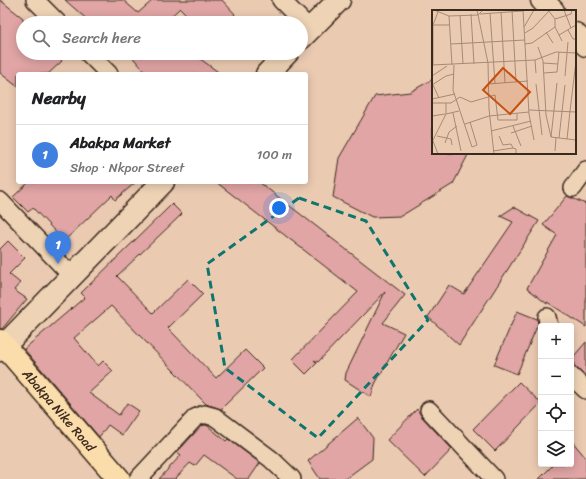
<!DOCTYPE html>
<meta charset="utf-8">
<style>
body{margin:0;font-family:Sriracha,sans-serif;background:#f2f2f2;color:#202124}
.controls{position:absolute;right:12px;bottom:12px;display:grid;overflow:hidden;border-radius:4px;box-shadow:0 2px 10px #0003}
.controls button{width:36px;height:36px;display:grid;place-items:center;padding:0;border:0;border-bottom:1px solid #e0e0e0;background:#fff;color:#202124;font:20px sans-serif}
.you{position:absolute;left:279px;top:208px;width:14px;height:14px;margin:-10px;border:3px solid #fff;border-radius:50%;background:#1a73e8;box-shadow:0 0 0 6px #1a73e833}
.badge{display:grid;place-items:center;width:26px;height:26px;border-radius:50%;background:#d1495b;color:#fff;font-size:13px;font-weight:700}
.pin{position:absolute;translate:-50% -33px;filter:drop-shadow(0 1px 2px #0008)}
.pin::after{content:'';position:absolute;top:21px;width:14px;height:12px;background:inherit;clip-path:polygon(0 0,100% 0,50% 100%)}
.list{margin:0;padding:0;list-style:none}
h2{display:flex;justify-content:space-between;align-items:center;height:52px;margin:0;padding:0 16px;font-size:17px}
h2 small{font-size:13px;font-weight:400;color:#757577}
.list li{display:grid;grid-template-columns:26px 1fr auto;gap:12px;align-items:center;box-sizing:border-box;height:60px;padding:0 16px;border-top:1px solid #e0e0e0}
.list b{display:block;font-size:15px;white-space:nowrap}
.list p{margin:0;font-size:13px;white-space:nowrap;color:#757577}
.list em{font-size:13px;font-style:normal;color:#757577}
.icon{flex:none;width:22px;height:22px;fill:none;stroke:currentColor;stroke-width:2;stroke-linecap:round;stroke-linejoin:round}
.map{position:relative;flex:none;width:586px;height:479px;overflow:hidden}
.search{position:absolute;background:#fff;box-shadow:0 2px 10px #0003;left:16px;top:16px;width:292px;height:44px;display:flex;align-items:center;gap:10px;box-sizing:border-box;padding:0 14px;border-radius:22px;color:#757577;font-size:15px}
.panel{position:absolute;background:#fff;box-shadow:0 2px 10px #0003;left:16px;top:72px;width:292px;height:112px;border-radius:4px}
.map>svg:first-child{display:block}
</style>
<div class="map">
<svg width="586" height="479" viewBox="0 0 586 479">
<rect width="100%" height="100%" fill="#ebcab2"/>
<filter id="ink" filterUnits="userSpaceOnUse"><feTurbulence type="fractalNoise" baseFrequency=".025" numOctaves="2"/><feDisplacementMap in="SourceGraphic" scale="8" xChannelSelector="R" yChannelSelector="G"/><feConvolveMatrix kernelMatrix="1 2 1 2 8 2 1 2 1" color-interpolation-filters="sRGB"/></filter>
<g filter="url(#ink)">
<!-- building -->
<path fill="#e0a5a4" stroke="#3b2a1e" d="M0 0 23 18V53H54L62 61 48 74H18V87L0 73Z
M65 0H123L138 13 153 0H222L235 14 227 23H195L180 8 164 23H91Z
M129 53H192L221 74H147Z
M433 79V153H469L453 184 401 216 372 217 333 197 339 158 375 96 410 92Z
M29 182H136L115 200 112 195 64 241 33 208 28 212 13 197Z
M216 182H259L405 295 383 323 404 333 375 384 371 397 345 380 346 373 385 292 318 362 314 360 317 363 306 374 292 360 358 292Z
M567 196 586 204V327L547 302V304L527 288 557 235 543 225Z
M172 204 182 214 117 276 153 313 188 279 203 294 168 328 216 378 245 350 263 368 221 409 206 404 111 306 74 338 98 366 103 361 113 371 89 393 119 415 127 403 139 411 122 435 108 425 99 437 24 349 85 297 81 293Z
M514 207 539 221 459 345 428 317 449 285 464 294 513 222 500 216Z
M8 241 25 258 9 274 20 283 14 290 27 299 2 329H0V249Z
M517 311 537 319 538 324 517 374 494 365Z
M586 342V376L574 366V356Z
M519 382 541 403 495 451 473 429Z
M417 409 422 417 452 449 425 477 387 440Z
M358 418 373 438 372 459 345 479H320L308 461Z
M205 425 208 426 226 441 228 439 260 463 249 479H237L204 455 195 466 190 463 175 479H159L181 455 177 452 182 447 201 426Z
M571 440 586 458V479H539L554 464H571Z"/>
<g fill="none" stroke-linecap="round" stroke-linejoin="round">
<!-- street casing -->
<g stroke="#3b2a1e" stroke-width="20">
<path id="street" d="M35 0 58 23
M281 0 310 29
M88 53 109 74
M573 188 586 170
M0 201 72 276
M547 317 549 326
M571 376 586 390
M429 410 494 479
M138 479 195 418 204 414 215 417 271 459 292 479"/>
</g>
<!-- secondary casing -->
<g stroke="#3b2a1e" stroke-width="25">
<path id="secondary" d="M542 0 553 11
M575 34 586 45
M301 38 339 0
M267 74 287 53
M0 350 163 182"/>
</g>
<!-- primary casing -->
<g stroke="#3b2a1e" stroke-width="25">
<g id="primary">
<path id="s1" d="M0 341 119 479"/>
</g>
</g>
<!-- street -->
<use href="#street" stroke="#eed3b5" stroke-width="17"/>
<!-- secondary -->
<use href="#secondary" stroke="#eed3b5" stroke-width="22"/>
<!-- primary -->
<use href="#primary" stroke="#fbddab" stroke-width="22"/>
</g>
</g>
<!-- marked area -->
<path fill="none" stroke="#0f766e" stroke-width="3" stroke-dasharray="8 5" stroke-linejoin="round" d="M299 198 366 221 428 320 318 438 225 368 207 264Z"/>
<g text-anchor="middle" stroke-width="3.5" stroke-linejoin="round" paint-order="stroke">
<!-- street labels -->
<g font-size="13" fill="#3b2a1e" stroke="#eed3b5">
<text dy="5" stroke="none"><textPath href="#s1" startOffset="91">Abakpa Nike Road</textPath></text>
</g>
</g>
<!-- overview -->
<g transform="translate(432 10)">
<rect width="144" height="144" fill="#ebcab2"/>
<path fill="none" stroke="#a58a77" stroke-width="1" d="M2 0 17 6 46 5 51 0M45 0 56 53 57 99 62 144M80 0 84 72M91 0 97 104 102 130M116 0 123 9V17L130 31M132 0 139 18M69 2 73 73M58 3 63 73M39 4 42 54M48 4 91 1M28 5 31 54M17 6 20 55M123 9 139 4 140 0M0 15H17M92 17 102 0M136 20 141 29H144M114 22 121 33M93 23 101 18 117 1M127 25 144 15M19 34 93 30M93 34 100 33 123 17M106 37 111 51 114 105 119 127M103 50 104 63M111 53 126 54M0 55 103 50 124 42 144 43M1 55V15L6 2M22 55 21 80 40 137 45 135 38 112M112 63 125 62 127 42M0 66 15 56M133 66 136 32M56 74 96 71M104 74 110 125M0 75 14 66 22 64M1 75 7 88M0 89 23 84M0 93H19L28 87 39 92 63 85 66 110H85V104M97 100 144 102M138 101 144 51M21 103 29 141M14 104 27 101M0 106 13 104M33 114 57 106 97 102M81 116 89 136M59 121 99 111M79 123 100 116M5 126 19 129 20 135M67 126 71 135 79 134 81 138M119 127 125 73M119 127 144 130M127 128 133 75M135 129 138 101M1 131 6 144M0 132 14 104V93M13 133 17 122 25 116M61 141 81 138 84 139V144M123 141 124 128"/>
<path fill="#c55010" fill-opacity="0.15" stroke="#c55010" stroke-width="2" d="M71 58 98 82 78 104 51 80Z"/>
<rect width="144" height="144" fill="none" stroke="#3b2a1e" stroke-width="2"/>
</g>
</svg>
<div class="controls">
<button>+</button>
<button>−</button>
<button><svg class="icon" aria-label="locate" viewBox="0 0 24 24"><circle cx="12" cy="12" r="6"/><path d="M12 2v4M12 18v4M2 12h4M18 12h4"/></svg></button>
<button><svg class="icon" aria-label="layers" viewBox="0 0 24 24"><path d="M12 4l9 5-9 5-9-5zM3 14l9 5 9-5"/></svg></button>
</div>
<div class="you"></div>
<div class="pin badge" style="left:58px;top:264px;background:#3f7fe0">1</div>
<div class="search"><svg class="icon" aria-label="search" viewBox="0 0 24 24"><circle cx="10" cy="10" r="6"/><path d="M15 15l6 6"/></svg>Search here</div>
<section class="panel">
<h2>Nearby<small></small></h2>
<ul class="list">
<li><span class="badge" style="background:#3f7fe0">1</span><div><b>Abakpa Market</b><p>Shop · Nkpor Street</p></div><em>100 m</em></li>
</ul>
</section>
</div>
